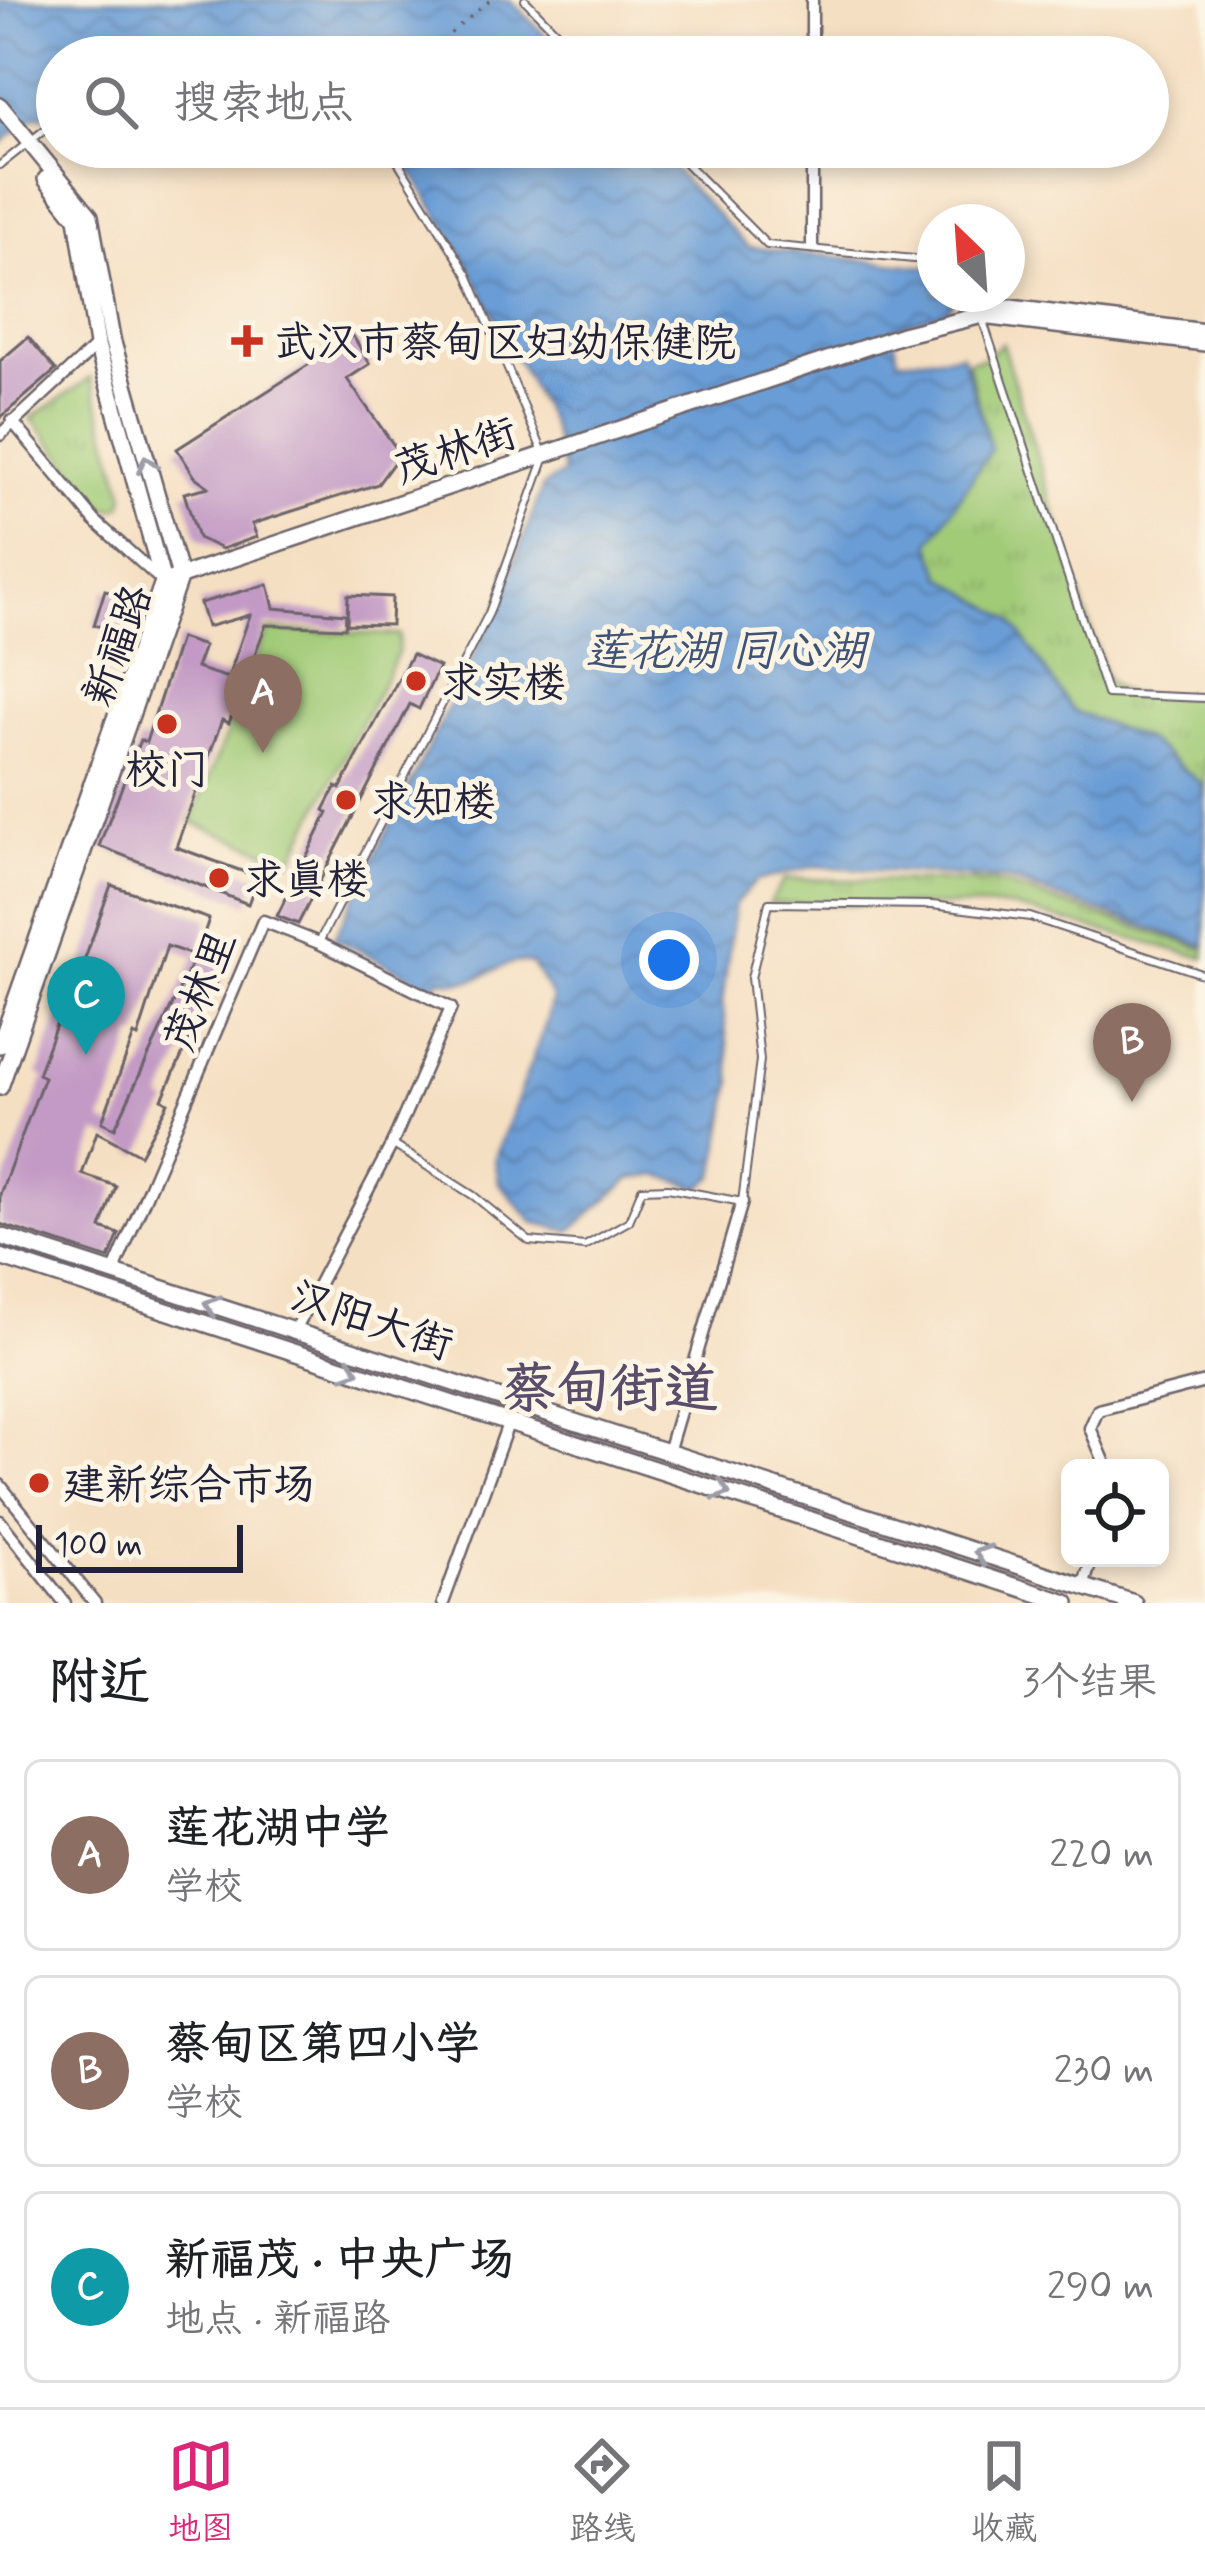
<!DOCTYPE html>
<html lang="zh">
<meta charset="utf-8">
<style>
body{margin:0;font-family:Mynerve,"LXGW WenKai TC",sans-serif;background:#f6f6f6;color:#202124}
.controls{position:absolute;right:36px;bottom:36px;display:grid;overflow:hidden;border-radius:18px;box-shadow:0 6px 18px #0003}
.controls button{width:108px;height:108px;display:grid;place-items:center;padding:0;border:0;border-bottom:3px solid #e0e0e0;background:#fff;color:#202124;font:60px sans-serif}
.compass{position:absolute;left:917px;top:204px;width:108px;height:108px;border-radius:50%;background:#fff;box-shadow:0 6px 18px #0003;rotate:335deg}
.scale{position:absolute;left:36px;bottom:30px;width:207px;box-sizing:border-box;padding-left:12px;border:6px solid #22223b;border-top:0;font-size:33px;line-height:42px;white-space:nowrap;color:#22223b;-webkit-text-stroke:9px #fcf5e5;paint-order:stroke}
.you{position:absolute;left:669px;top:960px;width:42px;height:42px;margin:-30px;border:9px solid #fff;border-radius:50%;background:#1a73e8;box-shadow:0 0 0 18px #1a73e833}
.badge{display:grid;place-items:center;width:78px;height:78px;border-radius:50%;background:#db2777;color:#fff;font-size:39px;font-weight:700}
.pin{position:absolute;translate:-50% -99px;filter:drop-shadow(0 3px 6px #0008)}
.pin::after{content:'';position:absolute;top:63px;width:42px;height:36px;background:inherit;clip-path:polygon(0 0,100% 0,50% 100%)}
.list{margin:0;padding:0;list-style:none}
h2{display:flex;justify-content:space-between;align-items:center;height:156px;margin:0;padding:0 48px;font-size:51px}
h2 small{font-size:39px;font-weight:400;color:#757577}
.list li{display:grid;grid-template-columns:78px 1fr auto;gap:36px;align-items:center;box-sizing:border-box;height:192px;margin:0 24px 24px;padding:0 24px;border:3px solid #e0e0e0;border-radius:18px}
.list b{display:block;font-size:45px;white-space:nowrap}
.list p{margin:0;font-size:39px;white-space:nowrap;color:#757577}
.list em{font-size:39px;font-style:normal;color:#757577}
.icon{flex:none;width:66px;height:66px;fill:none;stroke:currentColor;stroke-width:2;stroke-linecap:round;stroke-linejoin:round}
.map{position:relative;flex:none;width:1205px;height:1603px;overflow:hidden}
.search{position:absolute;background:#fff;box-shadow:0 6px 18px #0003;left:36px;right:36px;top:36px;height:132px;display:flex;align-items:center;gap:30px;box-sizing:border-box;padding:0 42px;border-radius:66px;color:#757577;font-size:45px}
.sheet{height:804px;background:#fff}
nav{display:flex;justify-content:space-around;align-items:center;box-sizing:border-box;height:168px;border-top:3px solid #e0e0e0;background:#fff;font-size:33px;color:#757577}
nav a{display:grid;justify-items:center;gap:6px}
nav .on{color:#db2777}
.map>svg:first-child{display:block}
</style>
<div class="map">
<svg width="1205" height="1603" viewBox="0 0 1205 1603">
<defs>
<pattern id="park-tufts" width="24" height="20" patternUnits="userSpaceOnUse" patternTransform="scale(3)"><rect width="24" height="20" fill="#a1cb77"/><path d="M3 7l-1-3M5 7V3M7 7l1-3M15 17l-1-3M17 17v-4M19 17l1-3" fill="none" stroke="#8aae68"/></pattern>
<pattern id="water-waves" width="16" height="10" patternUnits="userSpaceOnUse" patternTransform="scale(3)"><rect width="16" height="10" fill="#6b9dd6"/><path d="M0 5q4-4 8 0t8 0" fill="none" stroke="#5880af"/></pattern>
</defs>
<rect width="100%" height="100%" fill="#fcf5e5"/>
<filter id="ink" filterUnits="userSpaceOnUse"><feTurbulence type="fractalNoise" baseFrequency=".00833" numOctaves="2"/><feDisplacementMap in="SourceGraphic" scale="24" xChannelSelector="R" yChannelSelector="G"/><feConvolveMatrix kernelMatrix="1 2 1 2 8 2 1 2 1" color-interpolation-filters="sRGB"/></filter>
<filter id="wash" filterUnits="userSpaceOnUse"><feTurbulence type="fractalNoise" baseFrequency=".004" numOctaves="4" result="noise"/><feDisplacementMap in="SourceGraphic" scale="48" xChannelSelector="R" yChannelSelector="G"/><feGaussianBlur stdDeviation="2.7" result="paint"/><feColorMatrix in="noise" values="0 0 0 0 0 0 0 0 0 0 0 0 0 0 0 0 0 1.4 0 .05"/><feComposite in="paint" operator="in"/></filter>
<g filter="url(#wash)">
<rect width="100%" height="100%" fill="#f5dfc2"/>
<!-- grass -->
<path fill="#a1cb77" stroke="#627659" stroke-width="3" d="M268 630 399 635 398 653 291 861 191 822Z"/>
<!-- park -->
<path fill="url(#park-tufts)" stroke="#627659" stroke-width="3" d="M1002 343 1107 681 1126 694 1205 696V798L1201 783 1147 740 1072 711 1011 620 943 577 930 543 991 449 967 361 984 358Z
M91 378 125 496 122 505 115 509 104 507 31 418Z
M785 879 995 882 1205 949V958L1012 907 769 903Z"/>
<!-- water -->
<path fill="url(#water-waves)" stroke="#466088" stroke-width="3" d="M0 0H510L567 57H57V115L34 117 0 144Z
M397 147H652L748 247 935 268V294H950L952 303 946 310 893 328 898 360 962 354 991 449 930 543 943 577 1011 619 1073 711 1147 740 1201 783 1205 798V946L1004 879 815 866 756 881 735 904 722 1002 732 1082 715 1176 699 1188 658 1175 630 1179 570 1231 533 1222 499 1183 495 1158 547 1020 552 997 532 964C497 954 484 993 439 978L435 988 334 938 498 607 543 486 564 473 550 422 466 261Z"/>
<g id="blocks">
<!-- building -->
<path fill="#c29ac5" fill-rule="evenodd" d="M353 336 370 364 347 379 400 454 378 484 252 524 257 537 222 549 198 538 184 493 209 487 195 477 177 449Z
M28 337 56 370 0 418V361Z
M268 584 274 608 346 614 345 628 266 625 229 723 222 720 176 847 258 877 248 904 99 846 140 740 146 742 180 638 204 646 196 668 228 678 250 615 207 627 200 603Z
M105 590 130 597 120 632 94 625Z
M348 595 392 597 391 625 347 624Z
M412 654 439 667 419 709 410 704 298 924 277 916 328 813 324 810 336 787 340 789Z
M111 885 209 919 197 954 223 967 162 1099 168 1103 140 1155 97 1132 82 1174 116 1186 101 1228 119 1234 109 1259 0 1224V1194L44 1077 38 1074 62 1008 67 1010ZM167 946 195 956 115 1128 102 1122 134 1035 138 1037Z"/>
</g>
</g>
<g filter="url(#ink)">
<use href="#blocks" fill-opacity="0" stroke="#6c646a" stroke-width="3"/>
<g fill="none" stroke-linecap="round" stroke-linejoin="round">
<!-- lane casing -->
<g stroke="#6c646a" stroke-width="10">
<path id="lane" d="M525 0 581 57
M670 147 767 245 935 261
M0 165 57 120
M974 294 1107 694 1205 698
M319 942 489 613 545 457 468 275 389 147
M392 1144 474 1196 529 1241 585 1246 629 1221 642 1189 668 1188 742 1202 760 1060 751 978 769 903 932 905 1030 917 1205 975"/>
</g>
<!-- street casing -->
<g stroke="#6c646a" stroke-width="15">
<path id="street" d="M812 57V0
M812 247V147
M12 421 95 521 161 580
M0 435 97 345
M113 1273 263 921 319 943 451 1008 392 1144 294 1331
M668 1452 742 1202
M1107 1468 1090 1428 1098 1410 1205 1382
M0 1485 95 1603
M0 1521 65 1603
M1083 1587 1092 1558
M443 1603 509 1421"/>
</g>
<!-- secondary casing -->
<g stroke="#6c646a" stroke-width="20">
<path id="secondary" d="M0 106 90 216 112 339 180 576 0 1087
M990 317 1205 343
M163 582 902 335 1011 308 1205 332
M0 1045 163 582 97 345 77 218 46 179
M0 1236 1134 1603
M0 1257 1067 1603"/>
</g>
<!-- path -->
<path stroke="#6c646a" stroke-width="3" stroke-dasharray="3 9" stroke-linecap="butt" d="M423 57 490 0"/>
<!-- lane -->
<use href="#lane" stroke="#fff" stroke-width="6"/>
<!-- street -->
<use href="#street" stroke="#fff" stroke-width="10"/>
<!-- secondary -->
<use href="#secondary" stroke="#fff" stroke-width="15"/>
</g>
<!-- one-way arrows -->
<defs><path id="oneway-chevron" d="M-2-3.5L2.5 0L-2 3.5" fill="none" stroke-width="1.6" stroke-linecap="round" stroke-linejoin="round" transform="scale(3)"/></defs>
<g stroke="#9c9ca7">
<use href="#oneway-chevron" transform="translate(147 464) rotate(-106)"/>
<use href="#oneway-chevron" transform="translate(212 1305) rotate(-162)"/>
<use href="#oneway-chevron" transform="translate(351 1370) rotate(18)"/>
<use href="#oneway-chevron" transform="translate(722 1491) rotate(18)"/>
<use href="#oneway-chevron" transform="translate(982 1554) rotate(-162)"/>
</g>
</g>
<!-- markers -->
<g fill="#c8321e" stroke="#fcf5e5" stroke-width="4.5">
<path d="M241 323h12v12h12v12h-12v12h-12v-12h-12v-12h12z"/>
<circle cx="416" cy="681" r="12"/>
<circle cx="167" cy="724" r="12"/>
<circle cx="346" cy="800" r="12"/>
<circle cx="219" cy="878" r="12"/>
<circle cx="39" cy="1483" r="12"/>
</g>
<g text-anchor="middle" stroke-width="10" stroke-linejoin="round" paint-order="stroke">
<!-- poi labels -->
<g font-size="42" fill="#22223b" stroke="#fcf5e5" text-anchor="start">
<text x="274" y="356">武汉市蔡甸区妇幼保健院</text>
<text x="440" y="696">求实楼</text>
<text x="167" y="783" text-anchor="middle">校门</text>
<text x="370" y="815">求知楼</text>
<text x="243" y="893">求真楼</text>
<text x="63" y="1498">建新综合市场</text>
</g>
<!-- street labels -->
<g font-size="42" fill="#22223b" stroke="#fcf5e5">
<text transform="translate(455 449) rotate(-18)" y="15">茂林街</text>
<text transform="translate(116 645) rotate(-70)" y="15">新福路</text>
<text transform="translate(199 990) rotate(-68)" y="15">茂林里</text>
<text transform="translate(372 1319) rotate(18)" y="15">汉阳大街</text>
</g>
<!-- water labels -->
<g font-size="45" font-style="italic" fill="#3f5379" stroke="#fcf5e5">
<text x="725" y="665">莲花湖 同心湖</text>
</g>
<!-- district labels -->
<g font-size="54" font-weight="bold" fill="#5a4c6b" stroke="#fcf5e5">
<text x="610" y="1406">蔡甸街道</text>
</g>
</g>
</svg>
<div class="controls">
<button><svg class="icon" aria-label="locate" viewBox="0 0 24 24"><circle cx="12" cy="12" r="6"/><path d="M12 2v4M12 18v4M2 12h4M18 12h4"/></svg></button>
</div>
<svg class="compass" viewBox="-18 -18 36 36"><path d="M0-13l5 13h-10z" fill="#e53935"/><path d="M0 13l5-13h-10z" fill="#757577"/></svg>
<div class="scale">100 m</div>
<div class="you"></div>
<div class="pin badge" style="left:263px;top:753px;background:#8d6e63">A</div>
<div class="pin badge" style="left:1132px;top:1102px;background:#8d6e63">B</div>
<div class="pin badge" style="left:86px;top:1055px;background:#0f9aa8">C</div>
<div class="search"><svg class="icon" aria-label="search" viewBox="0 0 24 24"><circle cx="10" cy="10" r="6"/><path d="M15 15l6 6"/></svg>搜索地点</div>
</div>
<section class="sheet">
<h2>附近<small>3个结果</small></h2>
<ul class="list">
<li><span class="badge" style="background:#8d6e63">A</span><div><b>莲花湖中学</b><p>学校</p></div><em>220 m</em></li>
<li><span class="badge" style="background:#8d6e63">B</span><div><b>蔡甸区第四小学</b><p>学校</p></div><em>230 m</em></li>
<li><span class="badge" style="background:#0f9aa8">C</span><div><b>新福茂 · 中央广场</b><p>地点 · 新福路</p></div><em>290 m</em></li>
</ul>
</section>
<nav>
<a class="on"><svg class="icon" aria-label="map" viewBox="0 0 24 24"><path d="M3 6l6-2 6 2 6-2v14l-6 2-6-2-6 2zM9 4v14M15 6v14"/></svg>地图</a>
<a><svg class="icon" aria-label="directions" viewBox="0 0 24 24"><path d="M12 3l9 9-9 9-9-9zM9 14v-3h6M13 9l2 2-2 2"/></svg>路线</a>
<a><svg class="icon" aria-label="saved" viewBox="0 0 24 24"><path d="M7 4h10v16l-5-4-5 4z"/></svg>收藏</a>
</nav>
